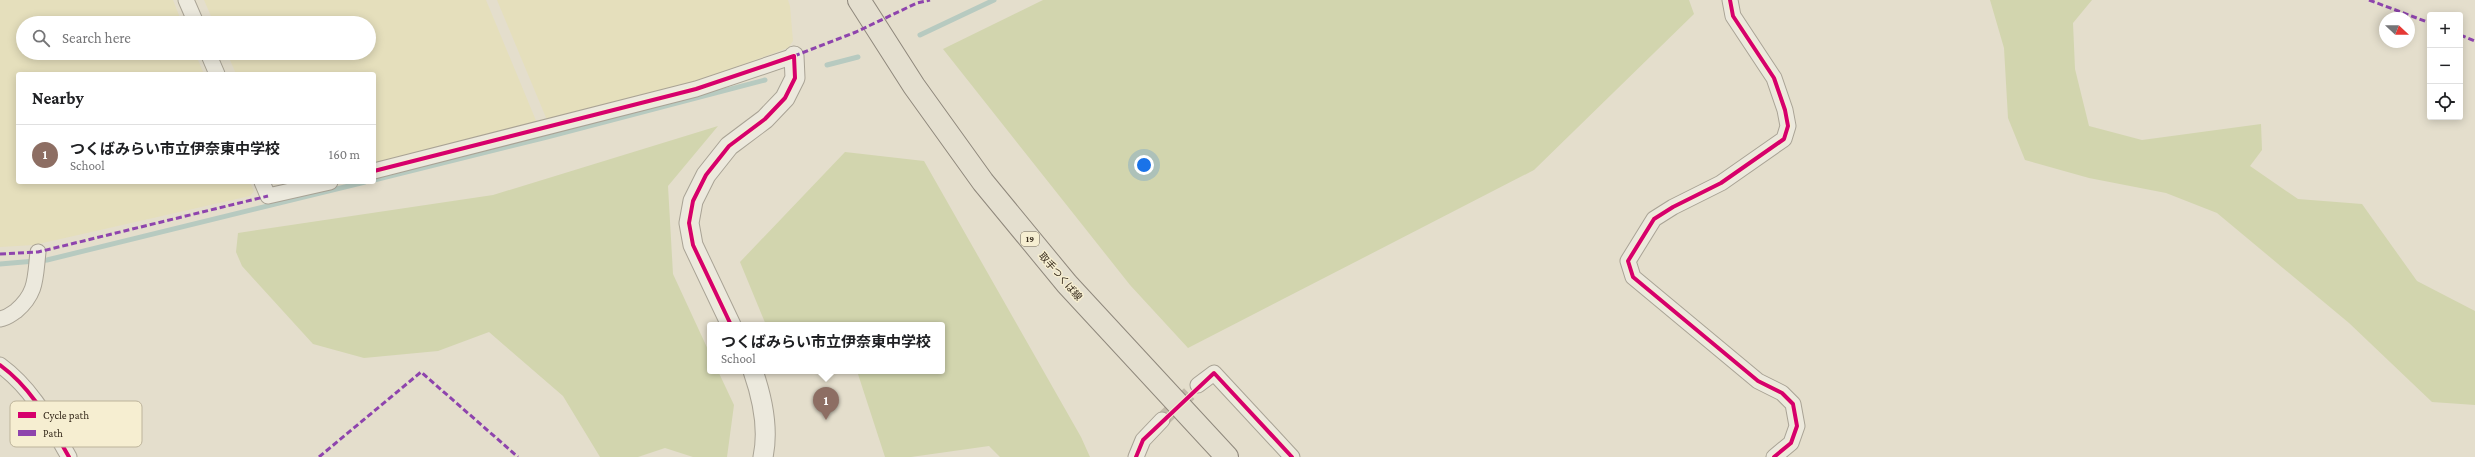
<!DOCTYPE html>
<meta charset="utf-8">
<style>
body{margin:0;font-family:"Crimson Pro","Noto Sans JP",serif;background:#f6f6f6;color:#202124}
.controls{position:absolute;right:12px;top:12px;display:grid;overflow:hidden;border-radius:4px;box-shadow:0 2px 10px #0003}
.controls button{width:36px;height:36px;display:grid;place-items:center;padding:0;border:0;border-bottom:1px solid #e0e0e0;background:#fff;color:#202124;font:20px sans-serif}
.compass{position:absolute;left:2379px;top:12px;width:36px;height:36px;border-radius:50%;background:#fff;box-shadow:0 2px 10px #0003;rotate:112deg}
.you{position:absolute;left:1144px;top:165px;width:14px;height:14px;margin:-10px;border:3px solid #fff;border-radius:50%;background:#1a73e8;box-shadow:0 0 0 6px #1a73e833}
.badge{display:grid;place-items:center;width:26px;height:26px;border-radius:50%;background:#746a5a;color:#fff;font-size:13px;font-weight:700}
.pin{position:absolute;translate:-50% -33px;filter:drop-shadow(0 1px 2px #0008)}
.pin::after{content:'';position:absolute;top:21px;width:14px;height:12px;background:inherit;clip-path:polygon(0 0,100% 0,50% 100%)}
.popup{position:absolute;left:707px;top:322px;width:238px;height:52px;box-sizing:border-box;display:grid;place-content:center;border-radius:4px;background:#fff;filter:drop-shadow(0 1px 3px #0005);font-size:13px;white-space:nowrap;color:#757577}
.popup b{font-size:15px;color:#202124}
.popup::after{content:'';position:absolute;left:50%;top:100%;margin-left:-8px;border:8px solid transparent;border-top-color:#fff}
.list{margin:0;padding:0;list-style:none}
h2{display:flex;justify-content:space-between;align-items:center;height:52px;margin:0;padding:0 16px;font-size:17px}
h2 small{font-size:13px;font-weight:400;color:#757577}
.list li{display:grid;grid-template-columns:26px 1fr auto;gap:12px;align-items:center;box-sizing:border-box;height:60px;padding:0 16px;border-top:1px solid #e0e0e0}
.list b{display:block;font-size:15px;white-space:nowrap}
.list p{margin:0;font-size:13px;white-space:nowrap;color:#757577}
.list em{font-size:13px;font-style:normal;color:#757577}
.icon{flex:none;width:22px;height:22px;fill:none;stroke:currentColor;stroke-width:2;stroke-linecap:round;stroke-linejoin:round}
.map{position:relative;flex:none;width:2475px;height:457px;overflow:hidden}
.search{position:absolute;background:#fff;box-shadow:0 2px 10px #0003;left:16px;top:16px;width:360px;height:44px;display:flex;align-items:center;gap:10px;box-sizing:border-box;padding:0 14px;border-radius:22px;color:#757577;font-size:15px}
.panel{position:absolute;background:#fff;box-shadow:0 2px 10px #0003;left:16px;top:72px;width:360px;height:112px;border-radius:4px}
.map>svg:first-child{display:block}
</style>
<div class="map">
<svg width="2475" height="457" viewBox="0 0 2475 457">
<rect width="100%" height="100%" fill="#e4decc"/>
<!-- farmland -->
<path fill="#e5dfbc" d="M0 0H173L182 23H23V53H195L204 74H18V182H250L254 191 250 196 34 245 0 247Z
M204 0H486L537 123 374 165V74H236L227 53H369V23H214Z
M497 0H788L790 6 793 41 788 48 695 82 547 120Z"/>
<!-- green -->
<path fill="#d2d5ae" d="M1043 0H1689L1694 14 1534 170 1188 348 1130 285 943 49Z
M1990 0H2092L2073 23 2075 69 2089 126 2142 140 2261 124 2262 150 2250 166 2298 199 2362 204 2417 281 2475 311V405L2432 402 2349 323 2217 213 2166 193 2089 178 2025 160 2008 118 2004 48Z
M718 126 668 186 673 274 710 354V371H718L734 405 727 457H693L665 448 638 457H600L563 396 489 332 438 351 364 358 313 344 242 266 236 252 238 233 493 195Z
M845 152 924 161 1081 437 1090 457H1000L989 446 911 457H885L857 371H942V325H766L740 262Z"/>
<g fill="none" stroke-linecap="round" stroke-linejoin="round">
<!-- stream -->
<path stroke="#b7cac0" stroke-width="5" d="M920 35 994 0
M827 65 858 57
M374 180 547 137 765 80
M0 264 47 260 365 182"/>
<!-- minor-tunnel -->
<path stroke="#c2baa9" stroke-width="15" stroke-dasharray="15 8" stroke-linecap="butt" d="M1162 420 1198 385"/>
<!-- minor casing -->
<g stroke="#a9a395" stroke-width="17">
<path id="minor" d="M186 0 196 23
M1730 0 1733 16 1774 78 1785 110 1788 126 1784 139 1721 183 1673 207 1654 219 1628 261 1633 277 1758 381 1782 393 1793 404 1797 426 1791 443 1774 457
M208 53 217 74
M374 171 696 89 794 56
M262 182 268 196 330 182
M0 319C7 318 10 315 16 311 37 293 35 278 38 252
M0 365C33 389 49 422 69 457
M1198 385 1214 373 1292 457
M1136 457 1143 440 1162 420"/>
</g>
<!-- tertiary casing -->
<g stroke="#a9a395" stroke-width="21">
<path id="tertiary" d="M731 325 693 245 689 223 693 201 706 175 729 146 765 119 785 98 795 78 794 56
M753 371C762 397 769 429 763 457"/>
</g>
<!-- primary casing -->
<g stroke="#8f887c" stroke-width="24">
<path id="primary" d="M859 0 914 86 983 182 1067 284 1227 457"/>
</g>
<!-- minor -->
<use href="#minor" stroke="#ece9dd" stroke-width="15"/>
<!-- tertiary -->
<use href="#tertiary" stroke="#ece9dd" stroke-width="19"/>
<!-- primary -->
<use href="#primary" stroke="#e4dfcf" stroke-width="22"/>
<!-- quiet -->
<path stroke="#8e44ad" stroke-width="3" stroke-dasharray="6 3" stroke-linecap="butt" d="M2369 0 2430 23
M2460 35 2475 41
M794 56 856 32 917 3 930 0
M0 254 38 252 268 196
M319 457 421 372 518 457"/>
<!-- cycleway casing -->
<g stroke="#f6eed1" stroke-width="6">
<path id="cycleway" d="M1730 0 1733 16 1774 78 1785 110 1788 126 1784 139 1721 183 1673 207 1654 219 1628 261 1633 277 1758 381 1782 393 1793 404 1797 426 1791 443 1774 457
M374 171 696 89 794 56 795 78 785 98 765 119 729 146 706 175 693 201 689 223 693 245 731 325
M0 365C33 389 49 422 69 457
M1136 457 1143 440 1214 373 1292 457"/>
</g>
<!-- cycleway -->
<use href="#cycleway" stroke="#d6006c" stroke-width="4"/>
</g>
<g text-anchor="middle" stroke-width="3" stroke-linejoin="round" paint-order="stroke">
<!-- shield labels -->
<rect fill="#f6eed1" stroke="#716653" stroke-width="1" x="1021" y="232" width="18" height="14" rx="3"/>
<g font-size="9" font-weight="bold" fill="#382c1d">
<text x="1030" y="242">19</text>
</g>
<!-- street labels -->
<g font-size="10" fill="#382c1d" stroke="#f6eed1">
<text transform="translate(1061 276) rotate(49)" y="4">取手つくば線</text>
</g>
</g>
<!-- legend -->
<rect x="10" y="401" width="132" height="46" rx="6" fill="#f6eed1" stroke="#bdb49b" stroke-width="1"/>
<rect x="18" y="412" width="18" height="6" fill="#d6006c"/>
<rect x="18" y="430" width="18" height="6" fill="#8e44ad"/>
<g font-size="11" fill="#382c1d">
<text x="43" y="419">Cycle path</text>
<text x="43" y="437">Path</text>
</g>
</svg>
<div class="controls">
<button>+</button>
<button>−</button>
<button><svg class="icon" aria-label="locate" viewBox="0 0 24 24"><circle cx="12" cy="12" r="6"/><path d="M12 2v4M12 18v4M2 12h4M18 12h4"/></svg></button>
</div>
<svg class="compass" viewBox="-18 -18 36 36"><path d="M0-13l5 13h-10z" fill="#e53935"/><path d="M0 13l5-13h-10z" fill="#757577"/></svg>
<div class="you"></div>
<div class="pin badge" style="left:826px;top:420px;background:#8d6e63">1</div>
<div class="popup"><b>つくばみらい市立伊奈東中学校</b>School</div>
<div class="search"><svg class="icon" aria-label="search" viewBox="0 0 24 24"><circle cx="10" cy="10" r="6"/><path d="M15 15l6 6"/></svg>Search here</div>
<section class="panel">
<h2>Nearby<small></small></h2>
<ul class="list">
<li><span class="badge" style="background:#8d6e63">1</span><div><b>つくばみらい市立伊奈東中学校</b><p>School</p></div><em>160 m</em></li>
</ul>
</section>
</div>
